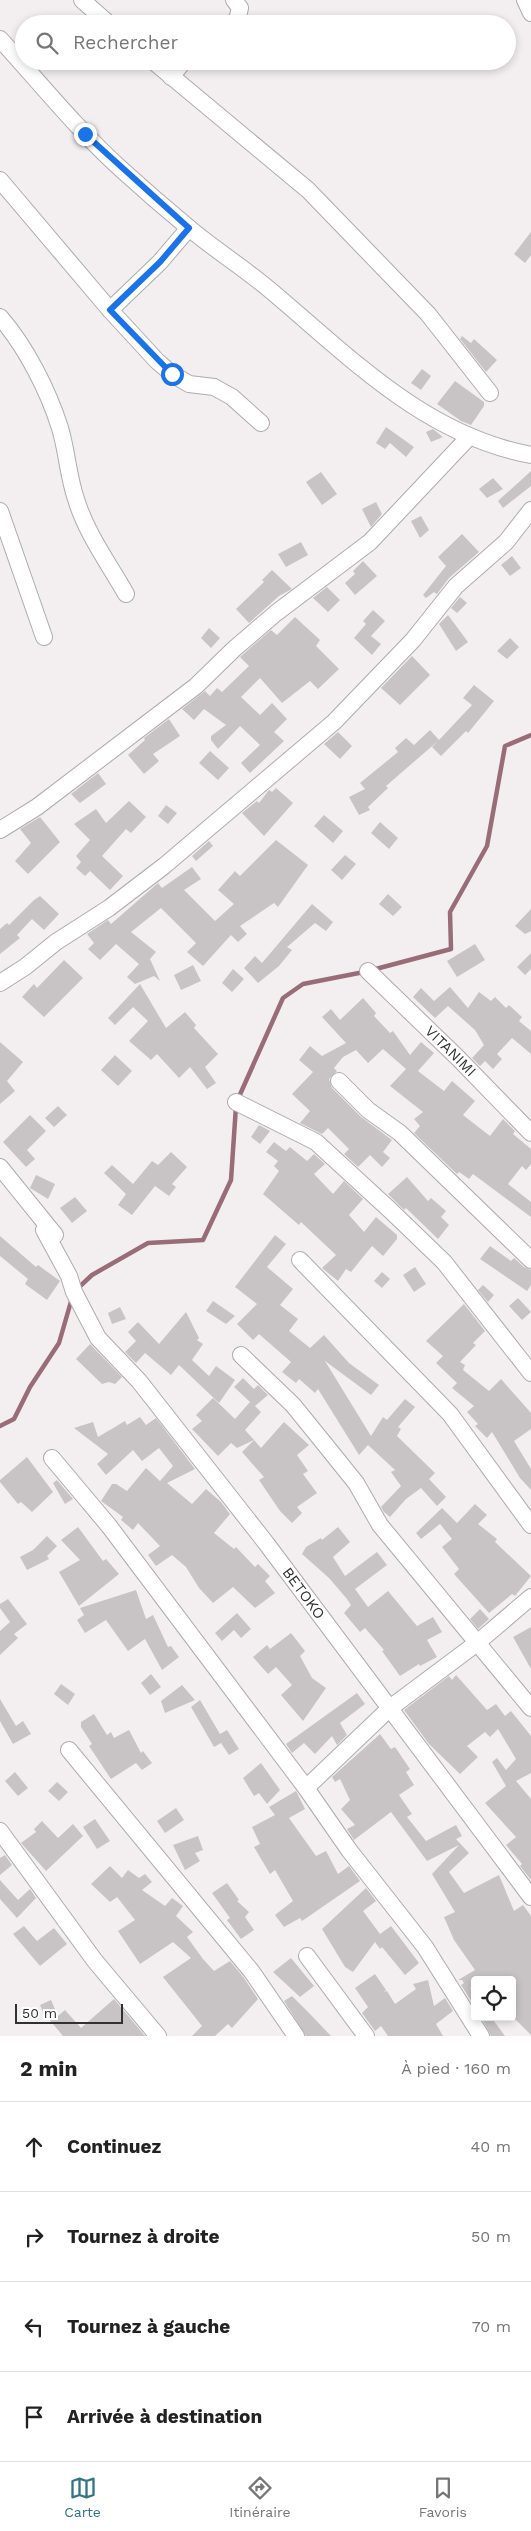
<!DOCTYPE html>
<html lang="fr">
<meta charset="utf-8">
<style>
body{margin:0;font-family:"Work Sans",sans-serif;background:#f6f6f6;color:#222}
.controls{position:absolute;right:15px;bottom:15px;display:grid;overflow:hidden;border-radius:5px;box-shadow:0 2px 8px #0003}
.controls button{width:45px;height:45px;display:grid;place-items:center;padding:0;border:0;border-bottom:1px solid #e0e0e0;background:#fff;color:#222;font:25px sans-serif}
.scale{position:absolute;left:15px;bottom:12px;width:108px;box-sizing:border-box;padding-left:5px;border:2px solid #323030;border-top:0;font-size:14px;line-height:18px;white-space:nowrap;color:#323030;-webkit-text-stroke:4px #fff;paint-order:stroke}
.stop{position:absolute;width:15px;height:15px;margin:-11px;border:4px solid #1a73e8;border-radius:50%;background:#fff}
.stop.end{background:#1a73e8;border-color:#fff;box-shadow:0 1px 5px #0008}
.list{margin:0;padding:0;list-style:none}
h2{display:flex;justify-content:space-between;align-items:center;height:65px;margin:0;padding:0 20px;font-size:21px}
h2 small{font-size:16px;font-weight:400;color:#767676}
.list li{display:grid;grid-template-columns:32px 1fr auto;gap:15px;align-items:center;box-sizing:border-box;height:90px;padding:0 20px;border-top:1px solid #e0e0e0}
.list b{display:block;font-size:19px;white-space:nowrap}
.list em{font-size:16px;font-style:normal;color:#767676}
.icon{flex:none;width:28px;height:28px;fill:none;stroke:currentColor;stroke-width:2;stroke-linecap:round;stroke-linejoin:round}
.map{position:relative;flex:none;width:531px;height:2036px;overflow:hidden}
.search{position:absolute;background:#fff;box-shadow:0 2px 8px #0003;left:15px;right:15px;top:15px;height:55px;display:flex;align-items:center;gap:12px;box-sizing:border-box;padding:0 18px;border-radius:28px;color:#767676;font-size:19px}
.sheet{height:425px;background:#fff}
nav{display:flex;justify-content:space-around;align-items:center;box-sizing:border-box;height:70px;border-top:1px solid #e0e0e0;background:#fff;font-size:14px;color:#767676}
nav a{display:grid;justify-items:center;gap:2px}
nav .on{color:#317685}
.map>svg:first-child{display:block}
</style>
<div class="map">
<svg width="531" height="2036" viewBox="0 0 531 2036">
<rect width="100%" height="100%" fill="#f3eff0"/>
<g fill="none" stroke-linecap="round" stroke-linejoin="round">
<!-- stream -->
<path stroke="#986d77" stroke-width="4.5" d="M372 970 451 949 450 912 487 846 505 746 531 735
M238 1099 283 998 303 984 364 972
M77 1289 92 1275 148 1243 203 1240 231 1180 236 1106
M0 1426 14 1419 30 1387 59 1343 72 1298"/>
</g>
<!-- building -->
<path fill="#c8c4c5" d="M531 232V255L525 263 514 254Z
M462 336 471 343 474 339 497 360 486 372 460 339Z
M422 369 431 376 421 390 411 383Z
M455 381 484 402V406L471 425 461 421 437 404Z
M386 427 414 447 406 457 390 443 385 449 376 443Z
M433 429 443 437 431 442 426 432Z
M531 471V486L503 508 498 501Z
M321 472 337 494 322 505 306 482Z
M493 478 503 489 487 498 479 489Z
M376 502 382 514 371 527 362 509Z
M421 516 429 530 420 538 411 521Z
M462 534 479 552 449 578 437 594 434 592 426 598 423 595 446 566 438 557Z
M301 542 308 555 286 567 278 554Z
M512 556 521 568 510 576 501 565Z
M363 561 377 576 355 595 345 583 355 574 353 571Z
M272 570 292 589 279 596 249 623 236 609 264 582 262 580Z
M327 587 340 600 328 612 313 598Z
M460 597 467 603 457 613 451 608Z
M373 610 385 621 371 636 381 644 372 655 354 638 366 624 363 621Z
M448 615 468 642 456 651 439 624Z
M295 617 320 640 316 646 339 669 318 689 310 681 282 703 260 678 241 697 260 715 272 703 287 719 274 732 284 741 250 773 241 763 260 745 240 726 218 749 211 740V736L226 725 204 709 194 720 182 709 205 691 210 696 217 688 222 692 249 666 240 657 271 630 277 635Z
M209 628 220 638 211 648 201 638Z
M510 638 519 647 507 659 497 651Z
M412 656 430 675 400 705 381 688Z
M474 685 494 701 468 733 466 731 441 756 432 747 438 741 386 786 388 788 368 807 370 810 359 815 349 797 365 789 360 783 398 752 395 748 406 738 414 745 430 730 439 740 472 705 463 698Z
M169 719 180 736 153 754 159 761 144 774 128 755 145 740 144 738Z
M338 732 352 746 340 759 324 744Z
M210 751 229 768 218 780 199 763Z
M98 773 106 784 80 803 71 794Z
M276 788 293 803 264 836 242 813 257 801 259 803 269 790 272 792Z
M129 801 146 817 131 833 126 829 102 856 123 876 110 890 90 871 85 876 76 868 81 862 76 856 90 840 74 824 96 809 106 823Z
M166 805 177 813 168 824 158 816Z
M324 815 343 831 333 843 314 826Z
M40 817 60 842 28 874 15 861 31 843 20 829Z
M380 822 398 838 389 849 371 833Z
M276 840 308 865 278 907 274 903 240 926 247 934 238 942 231 935 203 966 187 952 196 943 161 908 131 932 156 952 150 959 160 981 154 976 135 984 127 977 139 964 116 944 100 960 88 949 94 943 87 934 108 920 111 924 158 883 162 888 192 867 201 879 184 890 215 921 234 904 218 890 235 871 240 876Z
M209 841 213 846 196 861 192 856Z
M345 855 356 864 342 880 331 870Z
M388 894 402 907 393 916 379 904Z
M40 896 59 914 44 930 32 919 17 935 20 938 0 954V929L7 923 9 925 34 900Z
M312 904 333 922 326 931 315 923 287 947 292 950 279 966 258 983 244 968 255 956 262 963Z
M531 909V931L525 934 515 926Z
M475 944 485 960 457 977 447 961Z
M531 953V969L525 975 517 967Z
M64 960 83 978 44 1017 22 997 34 984 37 988Z
M193 965 201 981 181 990 174 975Z
M233 969 244 979 232 992 222 983Z
M140 984 166 1028 185 1012 196 1025 194 1028 218 1054 205 1067 216 1083 207 1089 190 1067 179 1078 157 1054 151 1060 129 1041 148 1021 133 1007 115 1025 108 1018Z
M450 987 468 1008 479 992 491 1001 495 997 506 1008 509 1005 522 1017 519 1021 531 1031V1054L512 1038 497 1054 502 1059 493 1069 485 1061 480 1066 472 1058 484 1045 475 1030 448 1006 435 1018 413 997 421 988 434 1001Z
M363 998 376 1013 374 1016 390 1033 393 1031 410 1055 421 1042 434 1053 418 1071 444 1091 452 1081 475 1101 463 1115 490 1136 503 1119 515 1131 513 1134 531 1149V1164L526 1170 522 1166 508 1184 531 1202V1217L473 1174 469 1179 459 1172 457 1174 414 1133 420 1126 414 1119 423 1112 390 1086 406 1069 383 1049 368 1063 356 1050 343 1057 334 1068 337 1071 329 1079 332 1088 361 1117 392 1140 383 1152 390 1158 382 1167 370 1155 358 1167 344 1154 349 1149 328 1128 322 1134 300 1123 310 1111 292 1094 313 1072 299 1060 310 1046 322 1056 346 1043 322 1017 331 1009 340 1020Z
M0 1042 23 1062 7 1081 15 1091 0 1104Z
M115 1055 132 1071 118 1086 101 1070Z
M58 1106 67 1115 54 1127 45 1118Z
M30 1115 46 1131 27 1150 35 1159 26 1167 3 1142Z
M259 1125 270 1131 260 1144 251 1137Z
M274 1142 286 1151 290 1147 307 1161 314 1154 325 1164 314 1174 333 1194 344 1181 363 1199 349 1215 364 1232 376 1217 397 1235V1239L383 1256 372 1246 351 1272 346 1269 338 1281 322 1268 336 1255 301 1222 299 1225 263 1194 279 1171 274 1166 278 1161 266 1152Z
M171 1152 187 1167 172 1184 176 1187 169 1196 155 1186 132 1215 118 1205 126 1194 104 1173 112 1165 133 1184 152 1161 158 1165Z
M36 1175 55 1184 48 1199 30 1188Z
M407 1177 428 1201 431 1198 446 1211 441 1217 449 1225 438 1239 406 1208 404 1210 388 1194Z
M75 1197 87 1211 72 1223 60 1208Z
M275 1235 286 1244 267 1267 293 1289 280 1305 298 1319 289 1331 310 1348 324 1335 349 1363 379 1385 371 1395 325 1361 371 1436 383 1417 387 1420 405 1399 415 1407 398 1427 401 1429 397 1436 435 1473 429 1479 446 1497 437 1506 421 1488 406 1499 390 1517 384 1512 381 1507 401 1486 391 1472 395 1470 368 1445 359 1455 318 1389 315 1393 299 1379 296 1383 282 1372 291 1362 259 1334 253 1340 237 1324 257 1304 235 1287Z
M0 1236 36 1267 38 1265 60 1281 47 1300 25 1284 28 1279 0 1256Z
M490 1246 511 1261 514 1258 524 1267 531 1270V1285L527 1291 480 1259Z
M415 1267 426 1284 414 1292 403 1275Z
M382 1272 390 1279 382 1288 374 1281Z
M483 1285 494 1295 488 1302 478 1290Z
M518 1298 531 1312 522 1320 509 1306Z
M213 1301 235 1316 226 1324 206 1311Z
M464 1304 485 1331 473 1343 476 1345 460 1362 465 1365 463 1370 489 1391 501 1379 531 1413V1429L514 1441 531 1469V1490L520 1478 492 1432 487 1438 475 1426 478 1424 467 1412 474 1406 452 1388 457 1383 436 1363 443 1356 426 1341Z
M120 1307 126 1319 112 1324 108 1313Z
M186 1312 199 1338 197 1340 203 1344 192 1360 209 1376 216 1366 235 1380 219 1403 179 1365 171 1375 145 1353 136 1363 125 1352 136 1341 128 1332 138 1322 159 1344Z
M90 1344 122 1377 115 1384 109 1382 102 1384 76 1359Z
M243 1378 254 1389 258 1385 268 1395 255 1406 261 1412 245 1430 254 1440 237 1448 231 1443 218 1456 192 1429 202 1421 196 1415 213 1398 235 1419 250 1402 234 1387Z
M140 1417 146 1425 156 1418 195 1469 167 1483 192 1504 206 1489 221 1502 230 1514 214 1533 234 1549 236 1547 255 1567 258 1564 270 1576 265 1581 275 1593 255 1608 233 1587 213 1603 199 1588 186 1567 172 1555 156 1566 148 1555 160 1546 138 1523 133 1530 121 1520 123 1517 101 1501 112 1484H116L127 1491 146 1468 160 1481 173 1466 159 1448 142 1461 133 1450 106 1475 97 1464 108 1454 74 1428 93 1422 98 1437 125 1421 127 1425Z
M284 1422 309 1445 297 1455 308 1471 303 1474 317 1493 297 1507 302 1513 292 1523 280 1511 259 1480 264 1477 242 1452 254 1440 261 1448Z
M27 1457 53 1492 32 1512 21 1502 18 1504 0 1482V1480Z
M57 1480 73 1499 65 1504 53 1483Z
M475 1504 487 1515 478 1524 497 1539 495 1542 531 1576 515 1596 512 1594 489 1613 454 1574 459 1569 442 1547 452 1539 440 1524 421 1539 416 1533 442 1508 457 1523Z
M78 1527 103 1561 106 1559 119 1574 79 1606 59 1572 80 1560 61 1540Z
M338 1527 350 1542 333 1557 345 1576 377 1552 387 1565 355 1589 368 1607 388 1591 417 1626 433 1617 442 1632 427 1640 437 1657 420 1666 419 1664 400 1676 382 1651 384 1650 365 1628 360 1632 344 1613 351 1605 347 1599 329 1578 302 1554 306 1547 321 1538 322 1540Z
M47 1536 57 1546 47 1556 49 1559 27 1570 20 1557 33 1550Z
M136 1590 146 1619 153 1615 168 1647 171 1646 179 1657 162 1670 145 1639 128 1651 106 1620 85 1633 77 1620 84 1615 80 1608Z
M8 1599 27 1624 14 1634 18 1638 0 1655V1631L10 1622 0 1608V1604Z
M480 1609 489 1619 478 1629 470 1619Z
M237 1613 251 1629 241 1638 234 1630 222 1641 215 1633Z
M531 1627V1669L513 1637Z
M291 1633 305 1651 300 1656 312 1678 326 1688 303 1721 281 1695 292 1685 276 1667 268 1674 253 1657 267 1645 270 1649Z
M151 1674 161 1687 150 1695 141 1683Z
M456 1675 487 1710 496 1704 505 1716 511 1711 531 1736V1773L516 1781 531 1799V1880L520 1866 522 1864 506 1845 516 1837 485 1803 506 1786 492 1762 497 1758 506 1770 516 1759 498 1729 490 1737 485 1732 467 1746 478 1757 460 1774 429 1744 404 1710 449 1676 452 1680Z
M61 1684 75 1694 68 1705 54 1694Z
M182 1685 195 1700 165 1713 161 1701Z
M357 1693 365 1704 340 1723 347 1735 337 1745 332 1736 315 1754 304 1743 292 1753 286 1744Z
M0 1699 16 1726 23 1721 31 1734 13 1744 0 1721Z
M200 1700 220 1734 227 1730 239 1749 229 1755 221 1743 214 1747 191 1707Z
M94 1714 107 1735 111 1732 114 1738 129 1730 141 1753 143 1751 152 1763 142 1770 136 1763 111 1779 89 1746 92 1744 81 1727V1722Z
M380 1734 391 1749 395 1747 410 1769 406 1772 414 1785 399 1795 412 1814 407 1817 426 1841 456 1825 462 1836 456 1839 469 1853 449 1872 464 1893 499 1875 514 1911 523 1905 531 1916V2035L512 2016V1980H475V1984L470 1988 475 1994V2007L461 1985 464 1983 462 1980H458L475 1970 454 1940 444 1917 455 1912 432 1874 459 1845 427 1861 391 1812 354 1840 347 1829 355 1825 341 1809 350 1800 340 1779 335 1782 332 1777Z
M261 1763 280 1790 267 1804 259 1793 254 1796 243 1778Z
M15 1772 28 1788 18 1796 5 1781Z
M57 1782 68 1792 59 1801 48 1791Z
M296 1791 305 1809 289 1818 316 1856 326 1851 338 1874 349 1866 360 1881 302 1921 300 1918 284 1927 275 1915 293 1901 275 1870 270 1874 254 1847 260 1844 252 1827 275 1815 269 1807Z
M176 1808 184 1820 165 1833 157 1821Z
M95 1819 110 1841 97 1849 83 1827Z
M42 1821 58 1838 73 1824 83 1836 46 1871 21 1843 36 1832 34 1829Z
M198 1836 203 1850 195 1853 200 1861 185 1870 173 1845Z
M5 1855 12 1865 0 1875V1858Z
M110 1866 122 1878 128 1870 139 1878 145 1874 152 1882 142 1890 165 1906 172 1898 183 1906 176 1916 193 1932 187 1937 203 1959 214 1971 230 1961 244 1978 258 1999 232 2028 228 2024 215 2036H192L202 2026 163 1977 191 1958 173 1942 140 1964 118 1931 135 1920 117 1897 110 1902 91 1884Z
M0 1880 18 1900 30 1889 36 1898 17 1918 0 1899Z
M227 1883 239 1900 237 1901 249 1912 245 1917 254 1930 241 1939 227 1920 230 1918 212 1893Z
M366 1888 376 1901 363 1911 380 1934 391 1926 419 1963 405 1975 382 1947 380 1949 375 1942 353 1972 345 1967 322 1929Z
M24 1926 37 1941 54 1928 67 1944 40 1966 13 1934Z
M291 1958 314 1986 300 1997 273 1972Z
M375 1974 386 1990 384 1992 387 1991 395 2004 416 1989 413 1984 428 1980 434 2006 445 1998 453 2011 436 2024 443 2036H388L381 2026 375 2031 362 2013 368 2007 355 1988Z
M292 1996 309 2013 331 2036H306L284 2001Z
M114 1999 145 2036H63L43 2012 40 2005 51 2000 58 2016 65 2010 81 2028Z
M481 2017H491L505 2036H491Z"/>
<g fill="none" stroke-linecap="round" stroke-linejoin="round">
<!-- street casing -->
<g stroke="#afabac" stroke-width="18">
<g id="street">
<path d="M82 0 109 24"/>
<path d="M234 0 240 8 236 24"/>
<path d="M525 0 531 13"/>
<path d="M0 39C40 83 77 129 121 169 143 189 166 209 189 228 215 250 244 268 270 290 350 357 424 435 531 455"/>
<path d="M153 61 308 190 428 314 490 393"/>
<path d="M171 77 184 61"/>
<path d="M0 180 110 310 157 361 172 374 189 384 214 387 232 397 261 423"/>
<path d="M110 310 160 262 189 228"/>
<path d="M0 317C26 347 48 390 60 428 67 451 68 476 76 499 86 533 109 564 126 594"/>
<path d="M0 511 44 637"/>
<path d="M0 830 37 807 196 686 234 649 276 613 370 542 469 437"/>
<path id="s1" d="M368 971 458 1058 531 1133"/>
<path d="M0 983 25 967 56 942 109 908 164 866 334 722 413 640 456 586 506 542 531 510"/>
<path d="M339 1081 368 1110 400 1133 531 1260"/>
<path d="M236 1102 316 1142 390 1210 444 1262 531 1373"/>
<path d="M0 1167 55 1235"/>
<path id="s2" d="M44 1230 69 1276 74 1292 98 1338 139 1381 266 1543 531 1897"/>
<path d="M300 1260 450 1414 531 1525"/>
<path d="M241 1355 293 1405 323 1442 356 1483 380 1525 531 1708"/>
<path d="M52 1458 109 1526 306 1788 349 1850 425 1947 481 2036"/>
<path d="M69 1750 252 1972 296 2036"/>
<path d="M306 1788 390 1708 477 1643 531 1597"/>
<path d="M0 1831 95 1961 158 2036"/>
<path d="M307 1956 366 2036"/>
</g>
</g>
<!-- street -->
<use href="#street" stroke="#fff" stroke-width="16"/>
</g>
<g fill="none" stroke-linecap="round" stroke-linejoin="round">
<!-- route -->
<path stroke="#1a73e8" stroke-width="6" d="M85 134 189 228 160 262 110 310 172 374"/>
</g>
<g text-anchor="middle" stroke-width="4" stroke-linejoin="round" paint-order="stroke">
<!-- street labels -->
<g font-size="15" fill="#323030" stroke="#fff">
<text dy="5" stroke="none"><textPath href="#s1" startOffset="115">VITANIMI</textPath></text>
<text dy="5" stroke="none"><textPath href="#s2" startOffset="449">BETOKO</textPath></text>
</g>
</g>
</svg>
<div class="controls">
<button><svg class="icon" aria-label="locate" viewBox="0 0 24 24"><circle cx="12" cy="12" r="6"/><path d="M12 2v4M12 18v4M2 12h4M18 12h4"/></svg></button>
</div>
<div class="scale">50 m</div>
<div class="stop" style="left:172px;top:374px"></div>
<div class="stop end" style="left:85px;top:134px"></div>
<div class="search"><svg class="icon" aria-label="search" viewBox="0 0 24 24"><circle cx="10" cy="10" r="6"/><path d="M15 15l6 6"/></svg>Rechercher</div>
</div>
<section class="sheet">
<h2>2 min<small>À pied · 160 m</small></h2>
<ul class="list">
<li><svg class="icon" aria-label="ahead" viewBox="0 0 24 24"><path d="M12 20V5M6 11l6-6 6 6"/></svg><div><b>Continuez</b></div><em>40 m</em></li>
<li><svg class="icon" aria-label="right" viewBox="0 0 24 24"><path d="M7 20v-9h11M14 6l5 5-5 5"/></svg><div><b>Tournez à droite</b></div><em>50 m</em></li>
<li><svg class="icon" aria-label="left" viewBox="0 0 24 24"><path d="M17 20v-9H6M10 6l-5 5 5 5"/></svg><div><b>Tournez à gauche</b></div><em>70 m</em></li>
<li><svg class="icon" aria-label="arrive" viewBox="0 0 24 24"><path d="M6 21V4h12l-3 4 3 4H6"/></svg><div><b>Arrivée à destination</b></div></li>
</ul>
</section>
<nav>
<a class="on"><svg class="icon" aria-label="map" viewBox="0 0 24 24"><path d="M3 6l6-2 6 2 6-2v14l-6 2-6-2-6 2zM9 4v14M15 6v14"/></svg>Carte</a>
<a><svg class="icon" aria-label="directions" viewBox="0 0 24 24"><path d="M12 3l9 9-9 9-9-9zM9 14v-3h6M13 9l2 2-2 2"/></svg>Itinéraire</a>
<a><svg class="icon" aria-label="saved" viewBox="0 0 24 24"><path d="M7 4h10v16l-5-4-5 4z"/></svg>Favoris</a>
</nav>
